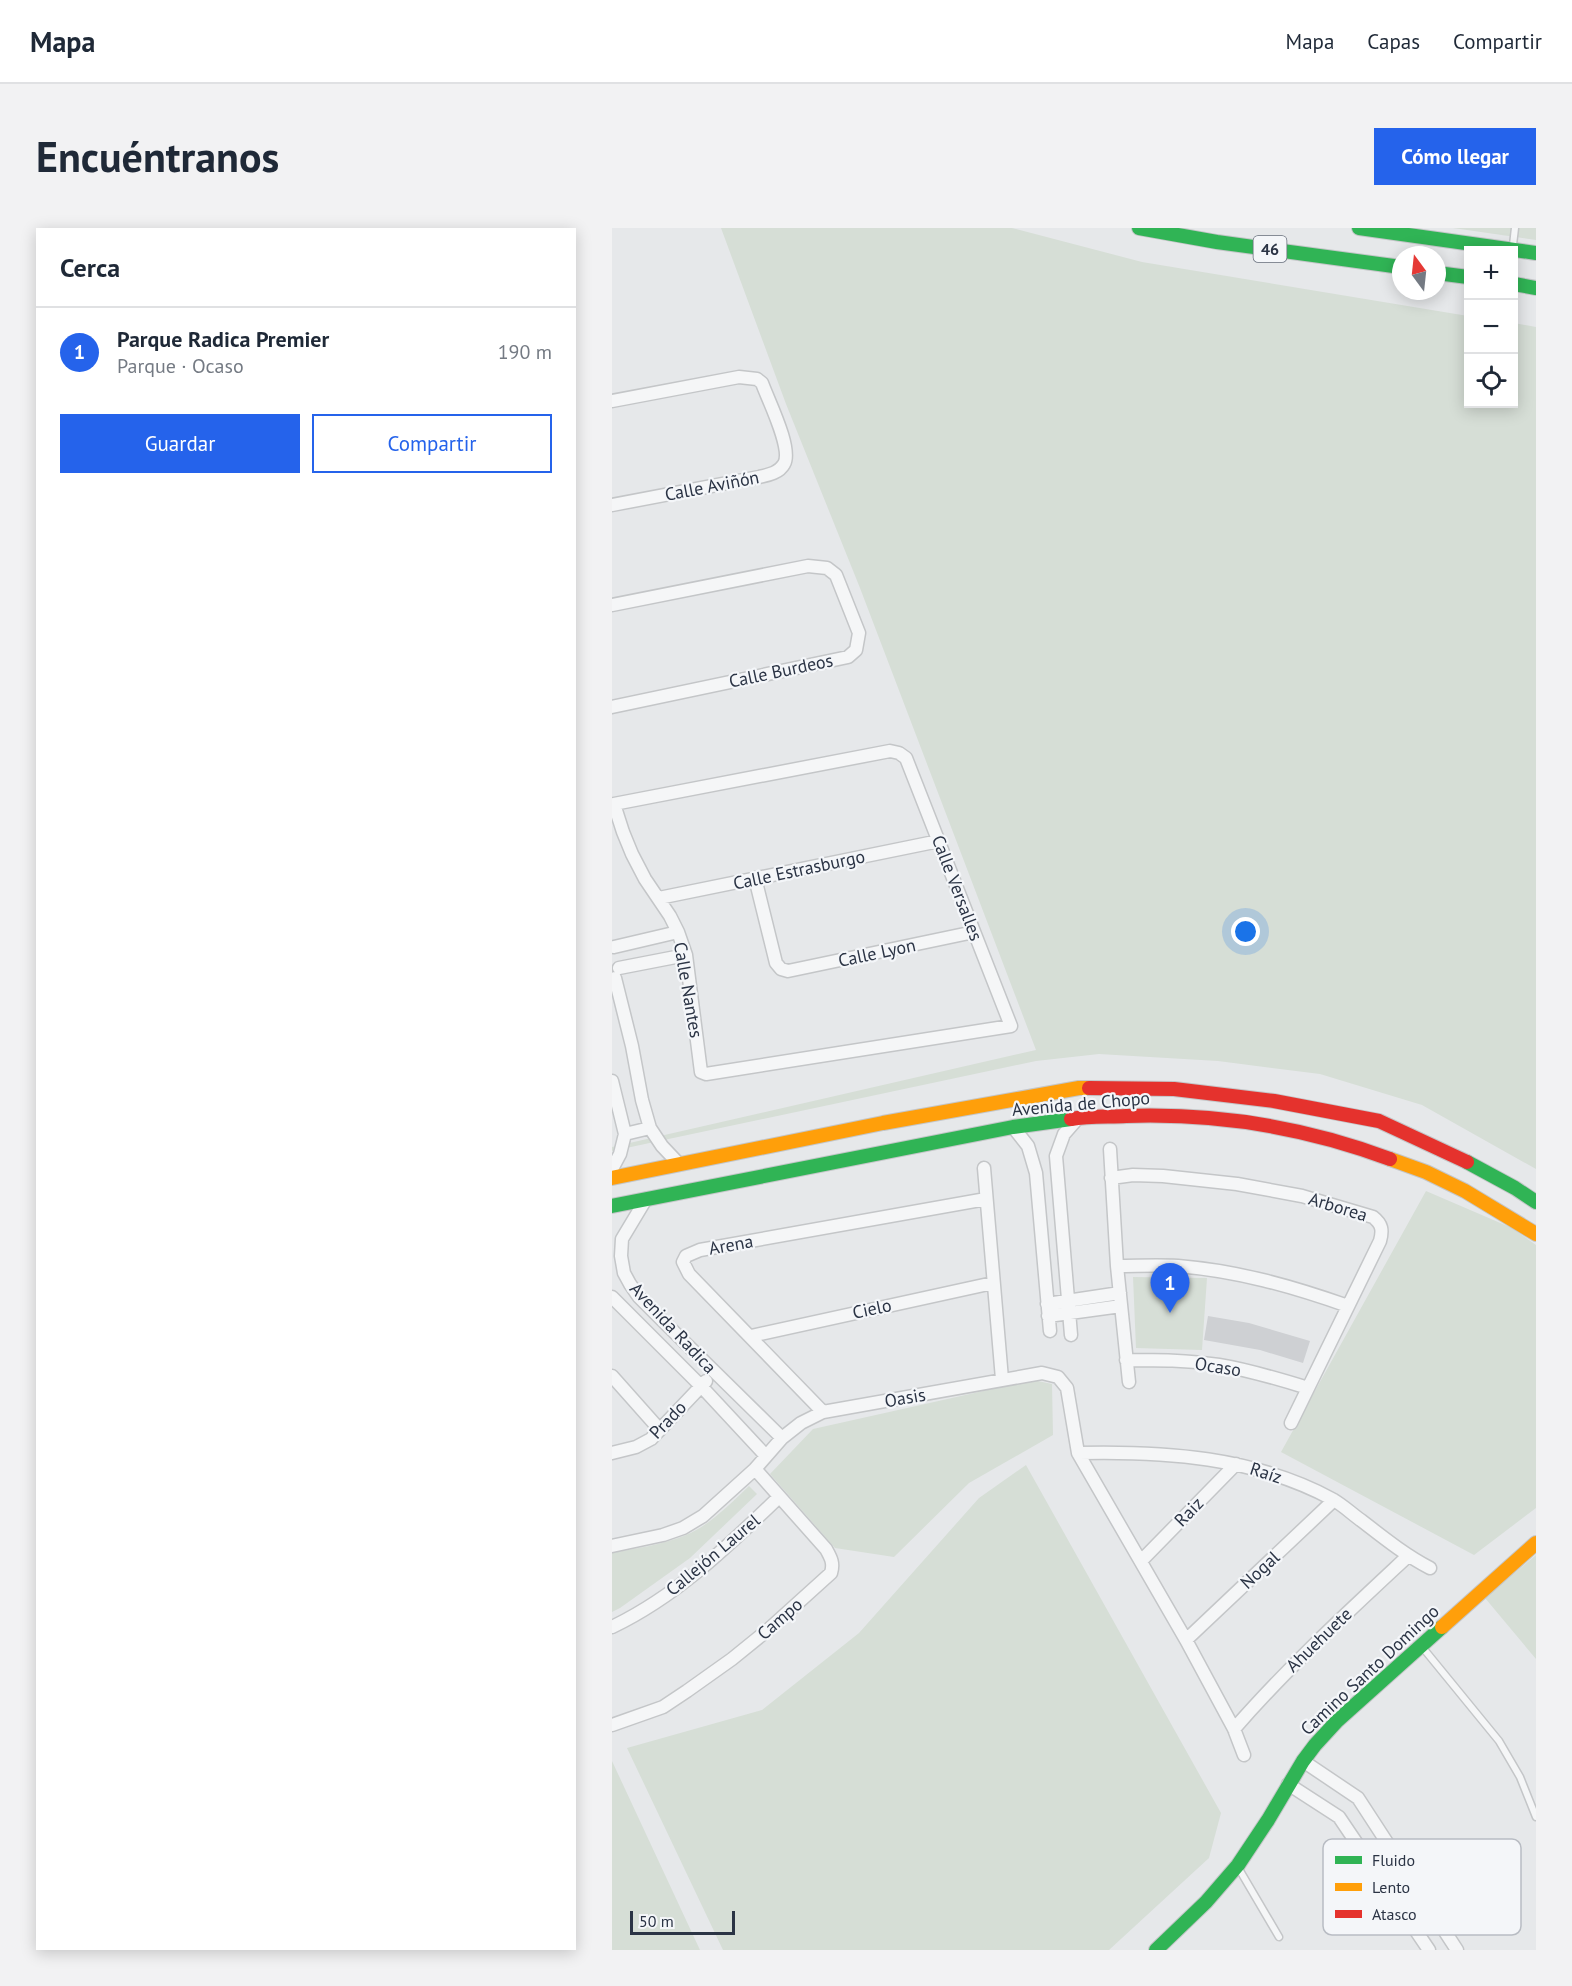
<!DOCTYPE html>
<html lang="es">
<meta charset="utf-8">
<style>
body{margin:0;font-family:"PT Sans",sans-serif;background:#f2f2f3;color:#1f2937}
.controls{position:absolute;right:18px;top:18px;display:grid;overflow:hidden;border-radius:0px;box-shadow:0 3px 15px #0003}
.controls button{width:54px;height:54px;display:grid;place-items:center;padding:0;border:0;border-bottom:2px solid #e0e1e3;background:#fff;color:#1f2937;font:30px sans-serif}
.compass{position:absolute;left:780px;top:18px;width:54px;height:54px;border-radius:50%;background:#fff;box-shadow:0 3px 15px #0003;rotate:345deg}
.scale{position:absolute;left:18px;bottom:15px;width:105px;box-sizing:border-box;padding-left:6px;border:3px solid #2b3445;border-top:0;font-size:16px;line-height:21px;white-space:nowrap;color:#2b3445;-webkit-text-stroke:4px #f4f6f9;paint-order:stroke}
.you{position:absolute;left:634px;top:704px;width:21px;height:21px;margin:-15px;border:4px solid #fff;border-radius:50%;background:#1a73e8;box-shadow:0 0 0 9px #1a73e833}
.badge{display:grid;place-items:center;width:39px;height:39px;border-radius:50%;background:#2563eb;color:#fff;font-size:20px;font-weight:700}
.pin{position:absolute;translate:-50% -50px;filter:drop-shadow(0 2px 3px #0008)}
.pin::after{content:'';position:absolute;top:32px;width:21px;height:18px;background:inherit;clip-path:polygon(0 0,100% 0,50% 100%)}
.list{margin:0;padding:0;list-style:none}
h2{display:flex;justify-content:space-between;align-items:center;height:78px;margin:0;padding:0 24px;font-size:26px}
h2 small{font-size:20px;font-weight:400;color:#747a83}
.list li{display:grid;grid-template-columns:39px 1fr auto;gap:18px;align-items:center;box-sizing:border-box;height:90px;padding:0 24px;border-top:2px solid #e0e1e3}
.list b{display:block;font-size:22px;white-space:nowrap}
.list p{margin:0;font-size:20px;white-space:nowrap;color:#747a83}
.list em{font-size:20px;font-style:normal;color:#747a83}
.actions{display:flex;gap:12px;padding:18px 24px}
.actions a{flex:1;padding:14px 0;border:2px solid #2563eb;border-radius:0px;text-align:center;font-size:21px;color:#2563eb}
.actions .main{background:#2563eb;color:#fff}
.icon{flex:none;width:33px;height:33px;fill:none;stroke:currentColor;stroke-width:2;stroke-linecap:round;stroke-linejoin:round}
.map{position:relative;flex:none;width:924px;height:1722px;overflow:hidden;border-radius:0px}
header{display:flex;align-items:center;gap:36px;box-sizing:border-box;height:84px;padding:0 30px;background:#fff;border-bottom:2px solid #e0e1e3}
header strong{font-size:28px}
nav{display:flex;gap:33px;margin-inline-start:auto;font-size:21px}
.intro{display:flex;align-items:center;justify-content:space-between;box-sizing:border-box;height:144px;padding:0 36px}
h1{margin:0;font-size:42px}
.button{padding:15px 27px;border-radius:0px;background:#2563eb;color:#fff;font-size:21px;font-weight:700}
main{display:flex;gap:36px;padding:0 36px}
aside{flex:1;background:#fff;border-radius:0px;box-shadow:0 3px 15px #0003}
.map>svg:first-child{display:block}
</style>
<header>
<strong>Mapa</strong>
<nav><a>Mapa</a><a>Capas</a><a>Compartir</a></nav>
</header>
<div class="intro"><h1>Encuéntranos</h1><a class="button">Cómo llegar</a></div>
<main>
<aside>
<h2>Cerca<small></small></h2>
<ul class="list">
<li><span class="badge">1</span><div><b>Parque Radica Premier</b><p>Parque · Ocaso</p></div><em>190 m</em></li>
</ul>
<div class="actions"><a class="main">Guardar</a><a>Compartir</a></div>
</aside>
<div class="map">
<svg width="924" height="1722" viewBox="0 0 924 1722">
<rect width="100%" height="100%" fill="#e6e8ea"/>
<!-- green -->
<path fill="#d6ded6" d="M109 0H400L530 34 856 88V176H902V95L924 99V941L810 877 708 846 606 833 487 826 424 833 0 923V919L424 822 248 360 174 176Z
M841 0H924V12Z
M814 963 900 1000 924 1017V1280L862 1327 669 1224Z
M521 1049 595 1050 590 1122 524 1120Z
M421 1152 440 1156 441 1207 357 1255 282 1329 223 1320 158 1246 201 1201Z
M414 1237 609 1585 597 1630 497 1722H111L15 1520 150 1482 247 1405 367 1270Z
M137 1258 145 1266 78 1330 8 1380 0 1384V1325C25 1320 50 1317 74 1307 98 1297 118 1276 137 1258Z
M924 1327V1431L873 1370Z
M0 1533 88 1722H0Z"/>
<!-- building -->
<path fill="#ced0d3" d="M596 1088 637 1095 698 1113 691 1135 648 1122 592 1112Z"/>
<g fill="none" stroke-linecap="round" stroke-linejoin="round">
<!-- lane casing -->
<g stroke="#c4c6c8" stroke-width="9">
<path id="lane" d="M901 17 903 0
M811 1420 887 1513 908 1549 924 1589
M627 1641 667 1709"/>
</g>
<!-- street casing -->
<g stroke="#c4c6c8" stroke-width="15">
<path id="street" d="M0 173 127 149 145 151 150 155C156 172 181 221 172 236 167 245 156 247 147 249L0 277
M0 377 196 338 215 340 224 347 247 405 244 422 236 429 0 479
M0 577 2 576 278 523 287 525 294 530 399 798 94 846 89 844 74 727 66 704 58 688 33 651 20 626 11 604 2 576
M143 650 164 735 169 741 176 743 362 704
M47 670 327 613
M2 719 66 704
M7 740 74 727
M3 750 20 818 30 872 38 900 50 918 67 936
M0 853 13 906 8 926 0 941
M401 899 416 918 424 945 438 1103
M13 906 38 900
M498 921 505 1038 517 1154
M372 940 390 1151
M499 950 521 947 551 948 625 956 690 968 761 989C770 996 771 1002 768 1013L679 1195
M34 971 10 1011 9 1028 12 1045 18 1056 27 1069 55 1097 170 1210
M505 1038C525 1038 546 1037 566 1038 626 1043 679 1058 736 1078
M0 1069 89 1158 154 1228
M435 1076 508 1065
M436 1088 509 1078
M459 1107 444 928 452 906 466 890
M139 1108 381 1055
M514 1132C545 1132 576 1132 607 1137 637 1142 667 1151 696 1160
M0 1148 48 1202
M211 1184 77 1046 71 1034 74 1028 88 1022 374 971
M0 1225 24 1219 39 1211 94 1153
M466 1225C553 1223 642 1229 720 1271 731 1277 740 1286 750 1293 772 1310 793 1327 818 1340
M0 1318 51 1307 71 1300 91 1288 143 1241 170 1210 189 1195 211 1184 430 1145 446 1149 455 1160 466 1225 574 1412 622 1501 632 1527
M529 1333 624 1236
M0 1399C65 1368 116 1318 167 1269
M574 1412 722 1272
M0 1497 51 1479 75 1463 120 1431 157 1401 219 1345C222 1335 219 1330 214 1321L143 1241
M622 1501C676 1439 736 1384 796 1328
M691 1533 746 1570 845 1722
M676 1556 727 1589 817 1722"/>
</g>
<!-- fast casing -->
<g stroke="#c4c6c8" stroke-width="16">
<path id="fast" d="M527 0 605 14 789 39
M747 0 924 25
M825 45 856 49
M902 56 924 60
M855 934 903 960 924 974
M0 978 401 899 459 891
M544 1722 594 1674 626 1637 656 1592 691 1533 703 1517 725 1493 830 1399"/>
</g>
<!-- slow casing -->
<g stroke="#c4c6c8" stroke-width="16">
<path id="slow" d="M778 931 814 944 853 963 924 1006
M0 950 271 895 467 860H477
M830 1399 924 1315"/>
</g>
<!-- jam casing -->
<g stroke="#c4c6c8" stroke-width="16">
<path id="jam" d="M477 860 562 861 662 873 767 893 855 934
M459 891C477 888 496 889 514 888 604 885 693 899 778 931"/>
</g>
<!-- lane -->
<use href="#lane" stroke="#f5f6f7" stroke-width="6"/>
<!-- street -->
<use href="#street" stroke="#f5f6f7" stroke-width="12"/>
<!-- fast -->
<use href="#fast" stroke="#30b455" stroke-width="14"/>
<!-- slow -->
<use href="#slow" stroke="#ff9f0a" stroke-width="14"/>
<!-- jam -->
<use href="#jam" stroke="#e5322d" stroke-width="14"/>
</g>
<g text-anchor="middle" stroke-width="4.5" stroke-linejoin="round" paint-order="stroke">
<!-- shield labels -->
<rect fill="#f4f6f9" stroke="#676e7b" stroke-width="1.5" x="641.5" y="8" width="33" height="26" rx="4.5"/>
<g font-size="16" font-weight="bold" fill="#2b3445">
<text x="658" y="27">46</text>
</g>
<!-- street labels -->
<g font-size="18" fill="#2b3445" stroke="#f4f6f9">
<text transform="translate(100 258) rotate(-11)" y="6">Calle Aviñón</text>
<text transform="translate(169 443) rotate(-12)" y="6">Calle Burdeos</text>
<text transform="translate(187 642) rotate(-12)" y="6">Calle Estrasburgo</text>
<text transform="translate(345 660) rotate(69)" y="6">Calle Versalles</text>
<text transform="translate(265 725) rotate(-12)" y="6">Calle Lyon</text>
<text transform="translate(76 762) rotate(80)" y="6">Calle Nantes</text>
<text transform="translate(469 876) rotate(-5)" y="6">Avenida de Chopo</text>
<text transform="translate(726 979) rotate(17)" y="6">Arborea</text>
<text transform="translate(119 1017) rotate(-10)" y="6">Arena</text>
<text transform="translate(260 1081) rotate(-12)" y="6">Cielo</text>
<text transform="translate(61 1100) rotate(47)" y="6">Avenida Radica</text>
<text transform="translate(606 1139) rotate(9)" y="6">Ocaso</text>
<text transform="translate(293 1170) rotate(-10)" y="6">Oasis</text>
<text transform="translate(56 1192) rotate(-46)" y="6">Prado</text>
<text transform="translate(654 1245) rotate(18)" y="6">Raíz</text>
<text transform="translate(577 1284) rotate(-46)" y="6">Raiz</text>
<text transform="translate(101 1327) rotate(-40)" y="6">Callejón Laurel</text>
<text transform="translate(648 1342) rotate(-43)" y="6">Nogal</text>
<text transform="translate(168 1391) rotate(-41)" y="6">Campo</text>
<text transform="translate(707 1412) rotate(-44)" y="6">Ahuehuete</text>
<text transform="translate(758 1442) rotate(-43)" y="6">Camino Santo Domingo</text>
</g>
</g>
<!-- legend -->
<rect x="711" y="1611" width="198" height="96" rx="9" fill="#f4f6f9" stroke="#b8bcc3" stroke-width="1.5"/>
<rect x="723" y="1628" width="27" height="8" fill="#30b455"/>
<rect x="723" y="1655" width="27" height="8" fill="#ff9f0a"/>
<rect x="723" y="1682" width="27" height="8" fill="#e5322d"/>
<g font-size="16" fill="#2b3445">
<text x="760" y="1638">Fluido</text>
<text x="760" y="1665">Lento</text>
<text x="760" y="1692">Atasco</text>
</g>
</svg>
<div class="controls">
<button>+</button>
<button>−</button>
<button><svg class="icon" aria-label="locate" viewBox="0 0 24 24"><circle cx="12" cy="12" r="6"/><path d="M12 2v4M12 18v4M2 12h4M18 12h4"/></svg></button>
</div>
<svg class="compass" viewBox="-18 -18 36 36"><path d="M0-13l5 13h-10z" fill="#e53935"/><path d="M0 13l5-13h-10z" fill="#747a83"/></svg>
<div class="scale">50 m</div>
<div class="you"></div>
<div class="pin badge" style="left:558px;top:1085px">1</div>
</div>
</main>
